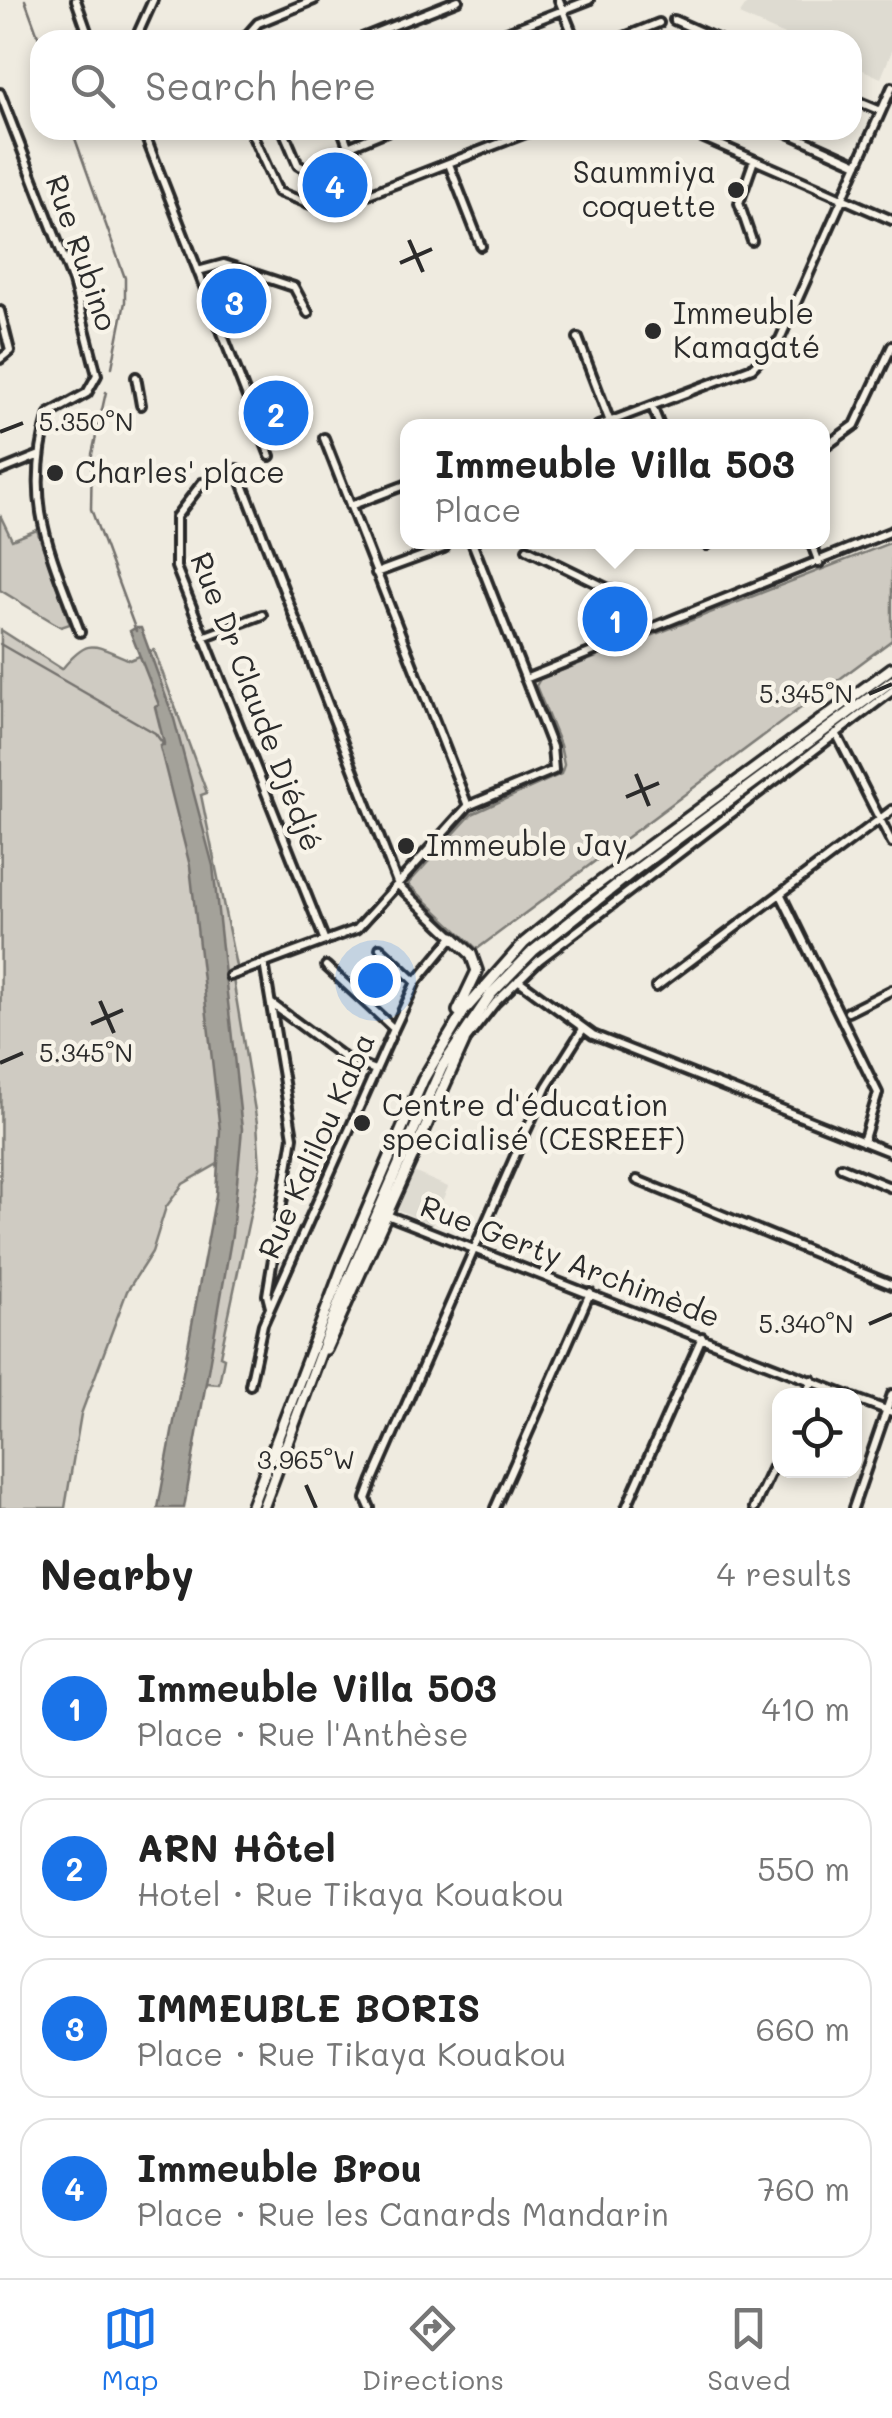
<!DOCTYPE html>
<meta charset="utf-8">
<style>
body{margin:0;font-family:Mali,sans-serif;background:#f2f2f2;color:#222}
.controls{position:absolute;right:30px;bottom:30px;display:grid;overflow:hidden;border-radius:20px;box-shadow:0 5px 15px #0003}
.controls button{width:90px;height:90px;display:grid;place-items:center;padding:0;border:0;border-bottom:2px solid #e0e0e0;background:#fff;color:#222;font:50px sans-serif}
.you{position:absolute;left:375px;top:980px;width:35px;height:35px;margin:-25px;border:8px solid #fff;border-radius:50%;background:#1a73e8;box-shadow:0 0 0 15px #1a73e833}
.badge{display:grid;place-items:center;width:65px;height:65px;border-radius:50%;background:#1a73e8;color:#fff;font-size:32px;font-weight:700}
.pin{position:absolute;translate:-50% -50%;border:5px solid #fff;box-shadow:0 2px 10px #0006}
.popup{position:absolute;left:400px;top:419px;width:430px;height:130px;box-sizing:border-box;display:grid;place-content:center;border-radius:20px;background:#fff;filter:drop-shadow(0 2px 8px #0005);font-size:32px;white-space:nowrap;color:#767676}
.popup b{font-size:38px;color:#222}
.popup::after{content:'';position:absolute;left:50%;top:100%;margin-left:-20px;border:20px solid transparent;border-top-color:#fff}
.list{margin:0;padding:0;list-style:none}
h2{display:flex;justify-content:space-between;align-items:center;height:130px;margin:0;padding:0 40px;font-size:42px}
h2 small{font-size:32px;font-weight:400;color:#767676}
.list li{display:grid;grid-template-columns:65px 1fr auto;gap:30px;align-items:center;box-sizing:border-box;height:140px;margin:0 20px 20px;padding:0 20px;border:2px solid #e0e0e0;border-radius:30px}
.list b{display:block;font-size:38px;white-space:nowrap}
.list p{margin:0;font-size:32px;white-space:nowrap;color:#767676}
.list em{font-size:32px;font-style:normal;color:#767676}
.icon{flex:none;width:55px;height:55px;fill:none;stroke:currentColor;stroke-width:2;stroke-linecap:round;stroke-linejoin:round}
.map{position:relative;flex:none;width:892px;height:1508px;overflow:hidden}
.search{position:absolute;background:#fff;box-shadow:0 5px 15px #0003;left:30px;right:30px;top:30px;height:110px;display:flex;align-items:center;gap:25px;box-sizing:border-box;padding:0 35px;border-radius:30px;color:#767676;font-size:38px}
.sheet{height:770px;background:#fff}
nav{display:flex;justify-content:space-around;align-items:center;box-sizing:border-box;height:140px;border-top:2px solid #e0e0e0;background:#fff;font-size:28px;color:#767676}
nav a{display:grid;justify-items:center;gap:5px}
nav .on{color:#1a73e8}
.map>svg:first-child{display:block}
</style>
<div class="map">
<svg width="892" height="1508" viewBox="0 0 892 1508">
<rect width="100%" height="100%" fill="#efebe0"/>
<filter id="ink" filterUnits="userSpaceOnUse"><feTurbulence type="fractalNoise" baseFrequency=".01" numOctaves="2"/><feDisplacementMap in="SourceGraphic" scale="20" xChannelSelector="R" yChannelSelector="G"/><feConvolveMatrix kernelMatrix="1 2 1 2 8 2 1 2 1" color-interpolation-filters="sRGB"/></filter>
<g filter="url(#ink)">
<!-- built -->
<path fill="#dedbd1" d="M749 0H892V51L881 78 852 65V40H796L739 15Z
M411 1171 448 1187 432 1225 394 1208Z"/>
<!-- green -->
<path fill="#cfcbc2" stroke="#7d7b76" stroke-width="2.5" d="M0 515 12 540 37 530 70 624 61 627 0 590Z
M892 542V640L477 949 408 884 472 814 561 774 564 765 560 745 536 686 540 679Z
M1 630 62 669C89 636 93 645 130 660L154 650 207 793 201 795 238 976 233 979 257 1123 260 1168 220 1356 224 1358 219 1384 192 1382 230 1157 183 1184 166 1207 152 1252 127 1291 81 1414 65 1508H0Z"/>
<!-- water -->
<path fill="#a4a29a" stroke="#74726e" stroke-width="2.5" d="M135 628H141L174 719 213 866 242 1129 232 1234 184 1508H158L216 1195 220 1130 190 866 160 747 164 743 155 707 159 705 130 631Z"/>
<g fill="none" stroke-linecap="round" stroke-linejoin="round">
<!-- stream -->
<path stroke="#74726e" stroke-width="2.5" d="M25 0 40 41
M72 130 125 278V302L112 367
M106 392 92 454 91 509 136 631
M0 644 155 733 164 745
M450 1084 478 1029"/>
<!-- street casing -->
<g stroke="#2b2b2b" stroke-width="14">
<path id="street" d="M76 0 90 40
M559 0 575 40
M674 20 719 40
M135 40 153 0
M243 40 258 23 314 0
M297 40H307
M357 40 458 0
M486 40 589 0
M617 40 659 23
M0 93 73 282 97 375 87 393 49 414C23 502 50 551 80 632
M852 99 881 111
M143 130 270 456
M250 130 278 192 321 208 348 202 534 130
M283 130 298 165 317 175 354 164
M342 130 366 195
M686 130 892 220
M782 130 858 164
M348 147 389 130
M449 164 481 246
M752 241 739 203 754 160
M198 271 224 264 294 287 308 313
M0 311 10 351 0 359
M578 338 610 422
M136 377 141 405
M652 406 660 426
M598 426 752 368 780 339 892 87
M324 438 468 806
M822 449 855 425 892 346
M237 469 398 885 453 937 416 982 394 1029 263 1324 250 1385
M0 471 40 455
M202 483 176 517V567L325 941
M350 506 408 484
M700 542 707 545
M811 542 819 563
M527 549 627 598 641 632
M376 573 444 548
M203 637 262 615
M525 679 892 531
M836 733 892 843
M781 895 878 1093 863 1142
M380 948 416 982
M264 963 293 1137 267 1295 270 1307
M326 966 394 1029
M230 976 357 929 468 806 554 770 552 747 472 542
M518 980 593 1035 892 1153
M656 987 892 810
M272 1004 346 1059 375 1070
M848 1012 892 990
M463 1044 495 1003 539 960 892 691
M841 1167 892 1188
M637 1180 892 1285
M387 1215 849 1396
M805 1396 812 1380
M854 1398 892 1412
M370 1508 366 1499 373 1480 522 1140 547 1086 583 1029
M495 1508 590 1293
M626 1508 702 1337
M754 1508 780 1452
M853 1508 892 1394"/>
</g>
<!-- secondary casing -->
<g stroke="#2b2b2b" stroke-width="16">
<path id="secondary" d="M453 937 471 954 477 971 458 1011
M326 1349 464 1042
M251 1508 343 1266 423 1080 464 1011 524 943 580 897 892 668
M263 1508 343 1292 420 1116 442 1067 491 994 533 951 630 874 892 681"/>
</g>
<!-- street -->
<use href="#street" stroke="#f7f3e8" stroke-width="6"/>
<!-- secondary -->
<use href="#secondary" stroke="#f7f3e8" stroke-width="9"/>
</g>
</g>
<!-- ticks -->
<path fill="none" stroke="#2b2b2b" stroke-width="4" d="M409 240 423 272M400 263 432 249M0 432 23 423M869 694 892 684M636 774 649 806M626 797 659 783M100 1001 114 1033M91 1024 123 1010M0 1063 23 1053M869 1324 892 1314M306 1485 316 1508"/>
<!-- markers -->
<g fill="#2b2b2b" stroke="#f7f3e8" stroke-width="4">
<circle cx="736" cy="190" r="10"/>
<circle cx="653" cy="331" r="10"/>
<circle cx="55" cy="473" r="10"/>
<circle cx="406" cy="846" r="10"/>
<circle cx="362" cy="1123" r="10"/>
</g>
<g text-anchor="middle" stroke-width="9" stroke-linejoin="round" paint-order="stroke">
<!-- poi labels -->
<g font-size="30" fill="#2b2b2b" stroke="#f7f3e8" text-anchor="start">
<text x="716" y="183" text-anchor="end">Saummiya<tspan x="716" dy="34">coquette</tspan></text>
<text x="673" y="324">Immeuble<tspan x="673" dy="34">Kamagaté</tspan></text>
<text x="75" y="483">Charles' place</text>
<text x="426" y="856">Immeuble Jay</text>
<text x="382" y="1116">Centre d'éducation<tspan x="382" dy="34">specialisé (CESREEF)</tspan></text>
</g>
<!-- street labels -->
<g font-size="30" fill="#2b2b2b" stroke="#f7f3e8">
<text transform="translate(81 253) rotate(71)" y="10">Rue Rubino</text>
<text transform="translate(256 702) rotate(69)" y="10">Rue Dr Claude Djédjé</text>
<text transform="translate(317 1146) rotate(-66)" y="10">Rue Kalilou Kaba</text>
<text transform="translate(570 1262) rotate(21)" y="10">Rue Gerty Archimède</text>
</g>
</g>
<g font-size="25" text-anchor="middle" fill="#2b2b2b" stroke="#f7f3e8" stroke-width="9" stroke-linejoin="round" paint-order="stroke">
<text x="86" y="431">5.350°N</text>
<text x="806" y="703">5.345°N</text>
<text x="86" y="1062">5.345°N</text>
<text x="806" y="1333">5.340°N</text>
<text x="306" y="1469">3.965°W</text>
</g>
</svg>
<div class="controls">
<button><svg class="icon" aria-label="locate" viewBox="0 0 24 24"><circle cx="12" cy="12" r="6"/><path d="M12 2v4M12 18v4M2 12h4M18 12h4"/></svg></button>
</div>
<div class="you"></div>
<div class="pin badge" style="left:615px;top:619px">1</div>
<div class="popup"><b>Immeuble Villa 503</b>Place</div>
<div class="pin badge" style="left:276px;top:413px">2</div>
<div class="pin badge" style="left:234px;top:301px">3</div>
<div class="pin badge" style="left:335px;top:185px">4</div>
<div class="search"><svg class="icon" aria-label="search" viewBox="0 0 24 24"><circle cx="10" cy="10" r="6"/><path d="M15 15l6 6"/></svg>Search here</div>
</div>
<section class="sheet">
<h2>Nearby<small>4 results</small></h2>
<ul class="list">
<li><span class="badge">1</span><div><b>Immeuble Villa 503</b><p>Place · Rue l'Anthèse</p></div><em>410 m</em></li>
<li><span class="badge">2</span><div><b>ARN Hôtel</b><p>Hotel · Rue Tikaya Kouakou</p></div><em>550 m</em></li>
<li><span class="badge">3</span><div><b>IMMEUBLE BORIS</b><p>Place · Rue Tikaya Kouakou</p></div><em>660 m</em></li>
<li><span class="badge">4</span><div><b>Immeuble Brou</b><p>Place · Rue les Canards Mandarin</p></div><em>760 m</em></li>
</ul>
</section>
<nav>
<a class="on"><svg class="icon" aria-label="map" viewBox="0 0 24 24"><path d="M3 6l6-2 6 2 6-2v14l-6 2-6-2-6 2zM9 4v14M15 6v14"/></svg>Map</a>
<a><svg class="icon" aria-label="directions" viewBox="0 0 24 24"><path d="M12 3l9 9-9 9-9-9zM9 14v-3h6M13 9l2 2-2 2"/></svg>Directions</a>
<a><svg class="icon" aria-label="saved" viewBox="0 0 24 24"><path d="M7 4h10v16l-5-4-5 4z"/></svg>Saved</a>
</nav>
